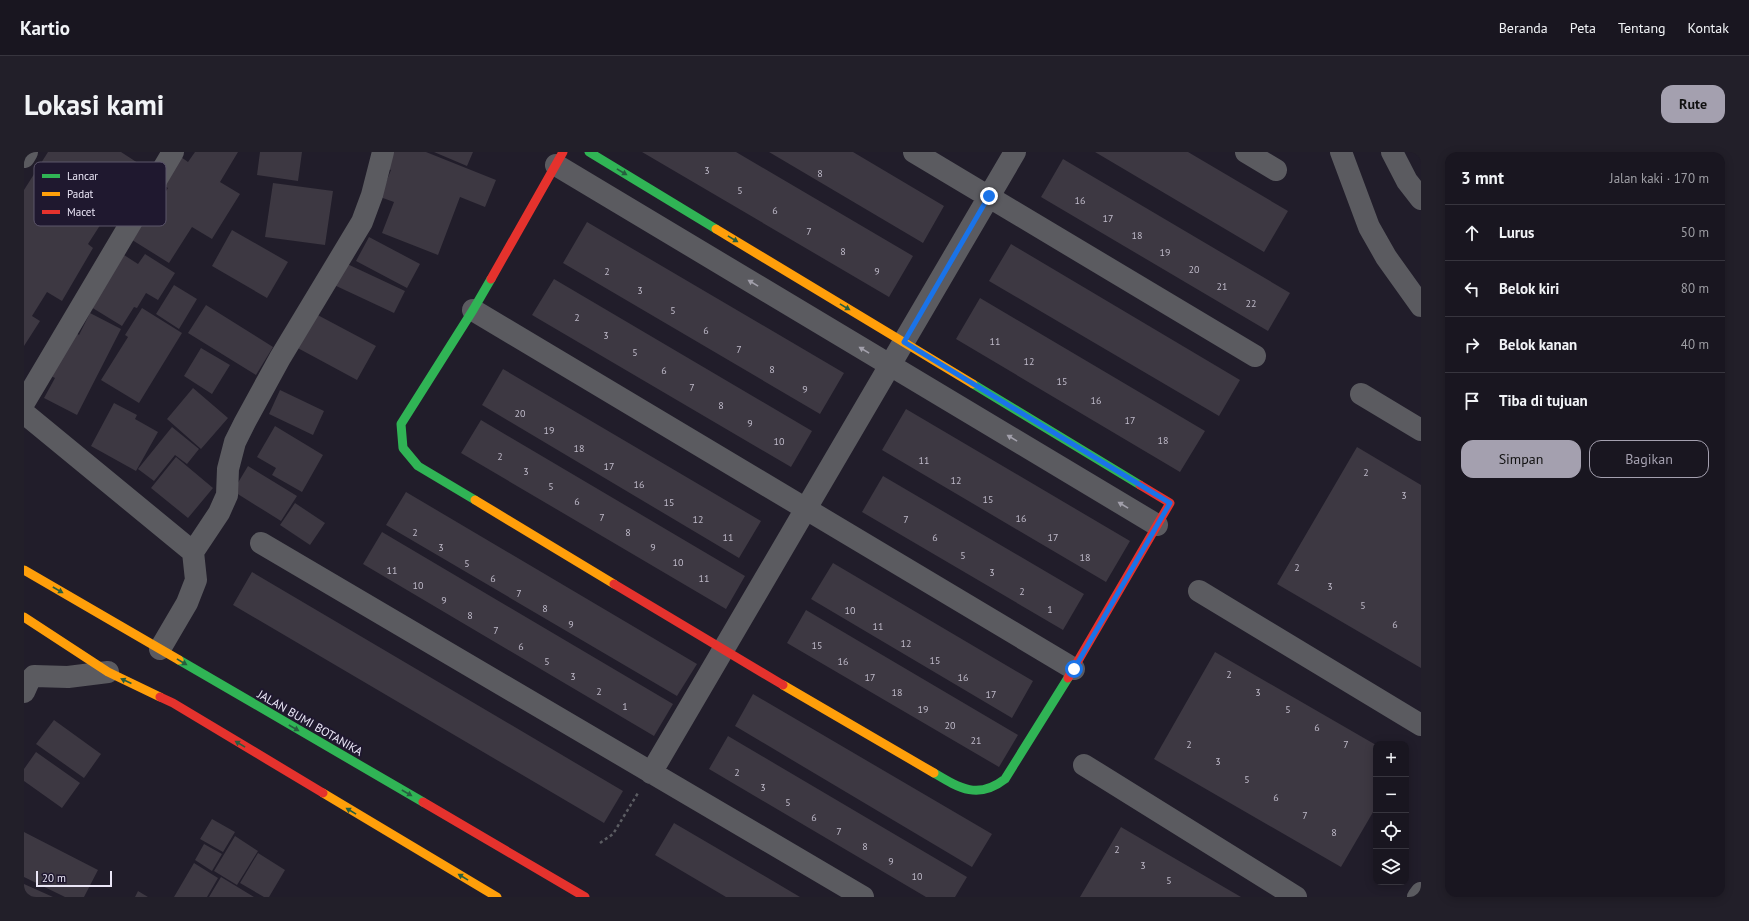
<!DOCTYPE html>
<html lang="id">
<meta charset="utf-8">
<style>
body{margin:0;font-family:"PT Sans",sans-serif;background:#221f29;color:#f1f3f6}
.controls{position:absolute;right:12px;bottom:12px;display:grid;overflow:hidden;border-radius:8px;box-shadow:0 2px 10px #0003}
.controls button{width:36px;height:36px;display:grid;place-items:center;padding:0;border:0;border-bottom:1px solid #37353e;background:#191620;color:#f1f3f6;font:20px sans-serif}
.scale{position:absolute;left:12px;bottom:10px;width:76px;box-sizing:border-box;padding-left:4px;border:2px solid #eae6f6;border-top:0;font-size:11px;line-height:14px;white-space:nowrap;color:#eae6f6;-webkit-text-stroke:3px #1f182f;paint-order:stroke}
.stop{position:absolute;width:12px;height:12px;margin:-9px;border:3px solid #1a73e8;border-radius:50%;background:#fff}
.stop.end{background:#1a73e8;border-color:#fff;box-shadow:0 1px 4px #0008}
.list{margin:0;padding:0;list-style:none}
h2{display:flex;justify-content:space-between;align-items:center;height:52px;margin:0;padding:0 16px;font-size:17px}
h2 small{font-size:13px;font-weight:400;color:#9f9fa5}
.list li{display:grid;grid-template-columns:26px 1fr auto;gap:12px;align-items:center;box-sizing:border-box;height:56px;padding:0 16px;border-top:1px solid #37353e}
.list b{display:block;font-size:15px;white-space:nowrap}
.list em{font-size:13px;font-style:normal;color:#9f9fa5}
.actions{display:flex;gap:8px;padding:12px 16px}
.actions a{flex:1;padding:9px 0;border:1px solid #a4a0af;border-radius:12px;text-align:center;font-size:14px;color:#a4a0af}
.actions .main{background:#a4a0af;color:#111}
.icon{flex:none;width:22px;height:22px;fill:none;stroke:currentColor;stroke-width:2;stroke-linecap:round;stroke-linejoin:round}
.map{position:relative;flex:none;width:1397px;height:745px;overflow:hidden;border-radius:12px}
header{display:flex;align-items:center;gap:24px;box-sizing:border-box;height:56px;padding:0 20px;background:#191620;border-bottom:1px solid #37353e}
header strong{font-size:19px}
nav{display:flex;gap:22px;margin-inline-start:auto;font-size:14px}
.intro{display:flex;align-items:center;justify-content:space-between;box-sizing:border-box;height:96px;padding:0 24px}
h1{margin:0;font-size:28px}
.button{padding:10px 18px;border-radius:12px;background:#a4a0af;color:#111;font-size:14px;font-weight:700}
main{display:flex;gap:24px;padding:0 24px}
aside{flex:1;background:#191620;border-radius:12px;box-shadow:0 2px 10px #0003}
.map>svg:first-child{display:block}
</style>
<header>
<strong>Kartio</strong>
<nav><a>Beranda</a><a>Peta</a><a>Tentang</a><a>Kontak</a></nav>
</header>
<div class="intro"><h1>Lokasi kami</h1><a class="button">Rute</a></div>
<main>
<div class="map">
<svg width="1397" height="745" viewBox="0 0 1397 745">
<rect width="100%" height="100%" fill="#211d2a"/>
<!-- building -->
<path fill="#3d3842" d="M24 0H97L117 13 98 43 61 19 46 42 62 52 71 37 91 50 64 92 69 96 38 149 23 140 8 164 16 169 0 194V38Z
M171 0H214L196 30 216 42 188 87 168 75 145 111 105 86 125 55 130 58 144 36 139 33 157 5 164 10Z
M236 0H278L274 29 233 23Z
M366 0H402L472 28 461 55 436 45 414 103 358 81 370 50 356 45 367 18 360 15Z
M410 0H449L443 14Z
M618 0H712L889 104 865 145Z
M745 0H829L920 54 899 91Z
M1071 0H1164L1264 59 1240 100Z
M1039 7 1266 141 1244 179 1017 45Z
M249 31 309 39 301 93 241 85Z
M563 70 820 221 796 262 539 111Z
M208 78 264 110 243 146 188 114Z
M345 85 396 112 383 136 332 109Z
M987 92 1216 228 1195 264 965 129Z
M121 102 151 121 134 148 122 141 113 156 110 155 98 174 67 155 100 103 114 112Z
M319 110 381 139 370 161 308 132Z
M530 127 788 279 767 315 508 163Z
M150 133 173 147 155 177 132 162Z
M956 146 1181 279 1156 320 932 187Z
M182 153 249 195 232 223 164 181Z
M118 156 158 181 115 251 77 228 104 185 101 183Z
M288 160 352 194 333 228 270 194Z
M66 161 97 177 53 263 20 246 31 226 25 223 51 180 55 183Z
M177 196 206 213 188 242 160 224Z
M479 217 737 369 715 406 458 253Z
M169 236 204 266 177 297 143 267Z
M256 238 300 259 289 283 245 262Z
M90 251 113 263 111 267 134 280 112 319 67 294Z
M882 257 1106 389 1082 430 858 298Z
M457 268 721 424 702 457 437 301Z
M251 274 299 303 278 340 248 323 252 316 233 305Z
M148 275 175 297 163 312 151 303 130 329 114 317Z
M1333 295 1397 333V516L1253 432Z
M152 305 189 336 164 366 127 336Z
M224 314 273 344 257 369 209 339Z
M859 324 1060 442 1039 478 838 360Z
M382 340 673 512 653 544 362 373Z
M271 351 301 371 286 393 256 373Z
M358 380 649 552 630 584 339 412Z
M809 411 1009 529 988 566 787 447Z
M228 420 599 639 580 671 209 453Z
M782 458 994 583 975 615 763 491Z
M1191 500 1352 593V655L1317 715 1130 607Z
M729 542 968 682 948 715 711 574Z
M30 568 77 602 60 626 12 592Z
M704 584 943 725 931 745H902L685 617Z
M12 600 56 631 38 656 0 629V617Z
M188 667 211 680 199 700 176 687Z
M650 671 703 702 776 745H702L658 719 631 703Z
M1097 675 1126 692 1217 745H1056Z
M0 680 74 718 60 745H41L0 725Z
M211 684 234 699 213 733 190 719Z
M180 692 198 702 188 719 171 708Z
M234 701 261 718 245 745H240L216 731Z
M170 711 194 726 183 745H150Z
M197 725 230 745H185Z
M0 732 29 745H0Z
M114 739 124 745H111Z"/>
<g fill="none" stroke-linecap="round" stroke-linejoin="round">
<!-- path -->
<path stroke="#5c5d63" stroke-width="2.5" stroke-dasharray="3 3" stroke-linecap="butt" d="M576 691 589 682 614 641"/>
<!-- street -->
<path stroke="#5b5b60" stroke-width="22" d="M890 0 1231 204
M1222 0 1252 18
M1317 0 1345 75 1362 105 1397 154
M1368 0 1383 29 1397 47
M0 5 3 0
M532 13 1133 373
M449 158 1050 517
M1337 242 1397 278
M0 251 149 0
M0 261 169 400 172 428 163 451 136 497
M237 391 839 745
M169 400 195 361 203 343 204 317 211 290 221 270 256 206 338 70 348 43 359 0
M1175 439 1397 573
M0 540 5 529 10 524 44 525 84 520
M1060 613 1272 745
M627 621 991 0
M1394 745 1397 741"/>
<!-- fast -->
<path stroke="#30b455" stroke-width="9" d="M565 0 692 77
M949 232 1116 333
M451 348 394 314 379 296 377 272 449 158 467 127
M155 508 399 650
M910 621C935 636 954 648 981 627L1044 526"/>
<!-- slow -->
<path stroke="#ff9f0a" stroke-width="9" d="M692 77 949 232
M451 348 590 432
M0 418 155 508
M0 465 84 520 136 545
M759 533 910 621
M299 641 473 745"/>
<!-- jam -->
<path stroke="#e5322d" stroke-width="9" d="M467 127 539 0
M590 432 759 533
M1044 526 1146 351 1116 333
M136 545 149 551 299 641
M399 650 561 745"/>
</g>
<!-- one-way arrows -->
<defs><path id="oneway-solid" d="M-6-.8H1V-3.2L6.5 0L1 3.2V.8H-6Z"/></defs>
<g fill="#275e40">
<use href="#oneway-solid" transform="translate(598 20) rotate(31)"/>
<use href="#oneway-solid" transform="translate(709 87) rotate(31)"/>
<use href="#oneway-solid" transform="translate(821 155) rotate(31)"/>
<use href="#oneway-solid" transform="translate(34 438) rotate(30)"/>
<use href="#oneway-solid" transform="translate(158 510) rotate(31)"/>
<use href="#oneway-solid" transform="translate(102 529) rotate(-155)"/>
<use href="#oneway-solid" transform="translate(270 576) rotate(30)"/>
<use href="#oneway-solid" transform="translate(216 592) rotate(-149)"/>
<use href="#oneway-solid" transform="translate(383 641) rotate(30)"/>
<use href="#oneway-solid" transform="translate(327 659) rotate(-149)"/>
<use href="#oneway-solid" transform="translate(439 725) rotate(-149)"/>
</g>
<g fill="#a2a0ab">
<use href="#oneway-solid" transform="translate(729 131) rotate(-149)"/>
<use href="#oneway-solid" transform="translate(840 198) rotate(-149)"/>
<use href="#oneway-solid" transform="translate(988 286) rotate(-149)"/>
<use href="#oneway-solid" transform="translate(1099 353) rotate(-149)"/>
</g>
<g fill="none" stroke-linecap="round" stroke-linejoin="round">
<!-- route -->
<path stroke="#1a73e8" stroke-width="5" d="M965 44 880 190 1146 351 1050 517"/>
</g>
<g text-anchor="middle" stroke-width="4" stroke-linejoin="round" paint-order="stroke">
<!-- number labels -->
<g font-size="10" fill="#bfbac9">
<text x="683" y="22">3</text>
<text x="796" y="25">8</text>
<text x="716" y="42">5</text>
<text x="1056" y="52">16</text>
<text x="751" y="62">6</text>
<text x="1084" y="70">17</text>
<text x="785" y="83">7</text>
<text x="1113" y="87">18</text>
<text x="819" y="103">8</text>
<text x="1141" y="104">19</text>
<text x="1170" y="121">20</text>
<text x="583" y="123">2</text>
<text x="853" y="123">9</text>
<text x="1198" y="138">21</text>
<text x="616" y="142">3</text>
<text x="1227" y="155">22</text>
<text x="649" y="162">5</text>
<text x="553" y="169">2</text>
<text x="682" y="182">6</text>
<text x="582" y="187">3</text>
<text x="971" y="193">11</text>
<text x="715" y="201">7</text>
<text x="611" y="204">5</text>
<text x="1005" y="213">12</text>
<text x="748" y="221">8</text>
<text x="640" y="222">6</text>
<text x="1038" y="233">15</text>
<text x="668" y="239">7</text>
<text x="781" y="241">9</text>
<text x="1072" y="252">16</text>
<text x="697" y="257">8</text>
<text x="496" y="265">20</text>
<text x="1106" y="272">17</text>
<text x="726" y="275">9</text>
<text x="525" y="282">19</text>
<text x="1139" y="292">18</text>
<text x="755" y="293">10</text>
<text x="555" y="300">18</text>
<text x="476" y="308">2</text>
<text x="900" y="312">11</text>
<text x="585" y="318">17</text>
<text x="502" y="323">3</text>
<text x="1342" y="324">2</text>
<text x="932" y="332">12</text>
<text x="615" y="336">16</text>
<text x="527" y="338">5</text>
<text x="1380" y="347">3</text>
<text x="964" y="351">15</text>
<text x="553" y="353">6</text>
<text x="645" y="354">15</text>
<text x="578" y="369">7</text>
<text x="997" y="370">16</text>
<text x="674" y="371">12</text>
<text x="882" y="371">7</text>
<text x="391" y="384">2</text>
<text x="604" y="384">8</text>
<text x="704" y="389">11</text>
<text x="911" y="389">6</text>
<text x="1029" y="389">17</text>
<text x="417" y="399">3</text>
<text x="629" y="399">9</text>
<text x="939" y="407">5</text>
<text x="1061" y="409">18</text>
<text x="654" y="414">10</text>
<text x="443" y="415">5</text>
<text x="1273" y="419">2</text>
<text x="368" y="422">11</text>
<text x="968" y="424">3</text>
<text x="469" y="430">6</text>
<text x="680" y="430">11</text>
<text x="394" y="437">10</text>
<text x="1306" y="438">3</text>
<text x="998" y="443">2</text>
<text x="495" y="445">7</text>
<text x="420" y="452">9</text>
<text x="1339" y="457">5</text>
<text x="521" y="460">8</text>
<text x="1026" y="461">1</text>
<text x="826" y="462">10</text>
<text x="446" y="467">8</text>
<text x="547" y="476">9</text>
<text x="1371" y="476">6</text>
<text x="854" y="478">11</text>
<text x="472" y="482">7</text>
<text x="882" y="495">12</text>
<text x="793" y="497">15</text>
<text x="497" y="498">6</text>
<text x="911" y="512">15</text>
<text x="523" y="513">5</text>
<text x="819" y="513">16</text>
<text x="1205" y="526">2</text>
<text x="549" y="528">3</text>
<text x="846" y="529">17</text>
<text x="939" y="529">16</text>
<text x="575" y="543">2</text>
<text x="873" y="544">18</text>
<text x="1234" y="544">3</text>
<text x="967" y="546">17</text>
<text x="601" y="558">1</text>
<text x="899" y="561">19</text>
<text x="1264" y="561">5</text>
<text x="926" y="577">20</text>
<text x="1293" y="579">6</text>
<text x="952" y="592">21</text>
<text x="1165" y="596">2</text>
<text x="1322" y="596">7</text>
<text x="1194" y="613">3</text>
<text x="713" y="624">2</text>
<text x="1223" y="631">5</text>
<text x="739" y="639">3</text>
<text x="1252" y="649">6</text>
<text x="764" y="654">5</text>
<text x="1281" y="667">7</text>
<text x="790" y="669">6</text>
<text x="815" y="683">7</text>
<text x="1310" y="684">8</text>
<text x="841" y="698">8</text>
<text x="1093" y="701">2</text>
<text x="867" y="713">9</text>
<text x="1119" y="717">3</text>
<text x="893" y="728">10</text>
<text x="1145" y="732">5</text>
</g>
<!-- street labels -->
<g font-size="12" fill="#eae6f6" stroke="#1f182f">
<text transform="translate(286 571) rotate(30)" y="4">JALAN BUMI BOTANIKA</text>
</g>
</g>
<!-- legend -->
<rect x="10" y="10" width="132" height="64" rx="6" fill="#1f182f" stroke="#5c566b" stroke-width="1"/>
<rect x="18" y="22" width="18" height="4" fill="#30b455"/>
<rect x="18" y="40" width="18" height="4" fill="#ff9f0a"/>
<rect x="18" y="58" width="18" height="4" fill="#e5322d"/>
<g font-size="11" fill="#eae6f6">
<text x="43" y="28">Lancar</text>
<text x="43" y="46">Padat</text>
<text x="43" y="64">Macet</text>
</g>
</svg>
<div class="controls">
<button>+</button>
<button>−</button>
<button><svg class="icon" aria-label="locate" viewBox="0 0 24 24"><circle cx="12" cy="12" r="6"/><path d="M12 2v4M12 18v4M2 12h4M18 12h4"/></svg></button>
<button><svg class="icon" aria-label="layers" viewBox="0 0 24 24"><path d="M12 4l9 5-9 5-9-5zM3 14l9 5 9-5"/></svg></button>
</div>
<div class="scale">20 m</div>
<div class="stop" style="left:1050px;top:517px"></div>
<div class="stop end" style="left:965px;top:44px"></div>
</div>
<aside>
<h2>3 mnt<small>Jalan kaki · 170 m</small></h2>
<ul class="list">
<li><svg class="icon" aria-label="ahead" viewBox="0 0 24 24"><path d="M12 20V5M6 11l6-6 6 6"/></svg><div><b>Lurus</b></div><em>50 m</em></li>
<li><svg class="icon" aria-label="left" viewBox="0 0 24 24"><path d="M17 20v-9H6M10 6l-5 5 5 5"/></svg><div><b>Belok kiri</b></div><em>80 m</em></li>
<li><svg class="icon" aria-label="right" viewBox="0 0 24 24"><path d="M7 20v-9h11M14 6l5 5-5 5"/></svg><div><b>Belok kanan</b></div><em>40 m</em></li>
<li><svg class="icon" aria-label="arrive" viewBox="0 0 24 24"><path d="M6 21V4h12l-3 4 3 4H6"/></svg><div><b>Tiba di tujuan</b></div></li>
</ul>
<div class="actions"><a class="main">Simpan</a><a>Bagikan</a></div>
</aside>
</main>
